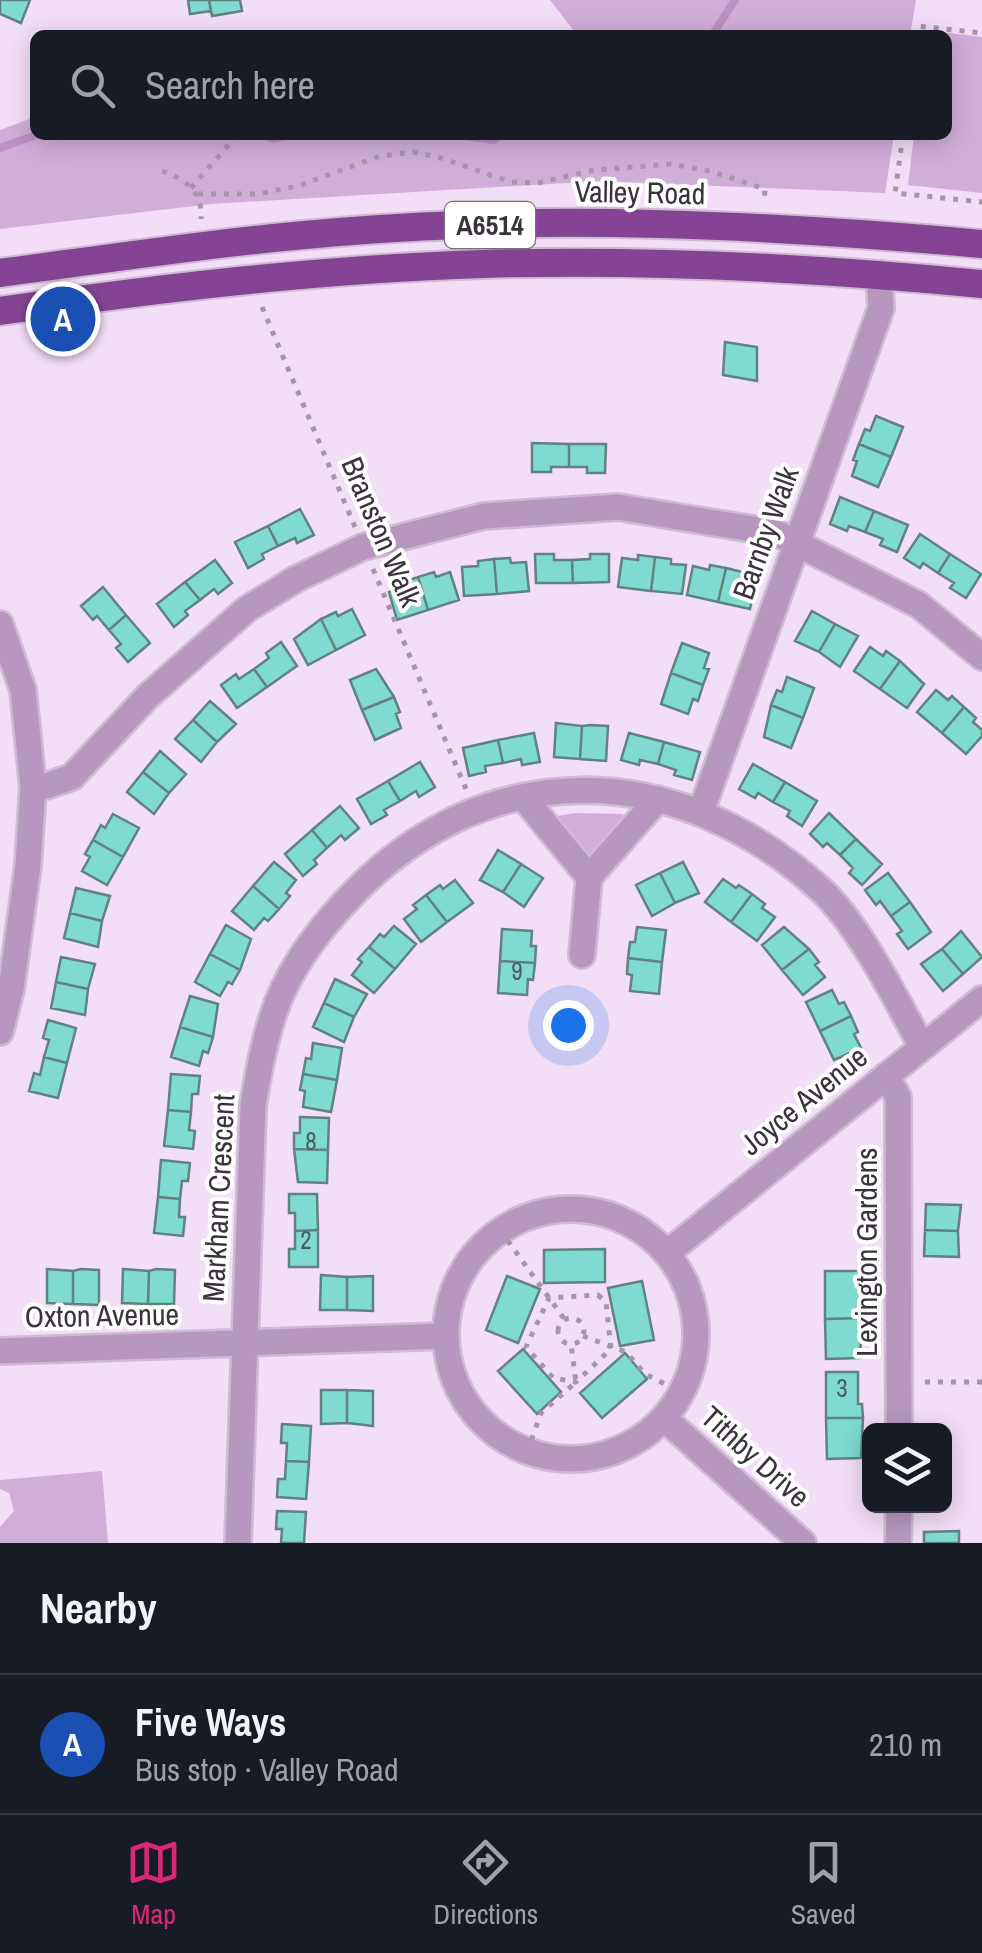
<!DOCTYPE html>
<meta charset="utf-8">
<style>
body{margin:0;font-family:"Archivo Narrow",sans-serif;background:#242831;color:#f1f3f6}
.controls{position:absolute;right:30px;bottom:30px;display:grid;overflow:hidden;border-radius:15px;box-shadow:0 5px 25px #0003}
.controls button{width:90px;height:90px;display:grid;place-items:center;padding:0;border:0;border-bottom:2px solid #363941;background:#171b24;color:#f1f3f6;font:50px sans-serif}
.you{position:absolute;left:568px;top:1025px;width:35px;height:35px;margin:-25px;border:8px solid #fff;border-radius:50%;background:#1a73e8;box-shadow:0 0 0 15px #1a73e833}
.badge{display:grid;place-items:center;width:65px;height:65px;border-radius:50%;background:#db2777;color:#fff;font-size:32px;font-weight:700}
.pin{position:absolute;translate:-50% -50%;border:5px solid #fff;box-shadow:0 2px 10px #0006}
.list{margin:0;padding:0;list-style:none}
h2{display:flex;justify-content:space-between;align-items:center;height:130px;margin:0;padding:0 40px;font-size:42px}
h2 small{font-size:32px;font-weight:400;color:#9ea1a6}
.list li{display:grid;grid-template-columns:65px 1fr auto;gap:30px;align-items:center;box-sizing:border-box;height:140px;padding:0 40px;border-top:2px solid #363941}
.list b{display:block;font-size:38px;white-space:nowrap}
.list p{margin:0;font-size:32px;white-space:nowrap;color:#9ea1a6}
.list em{font-size:32px;font-style:normal;color:#9ea1a6}
.icon{flex:none;width:55px;height:55px;fill:none;stroke:currentColor;stroke-width:2;stroke-linecap:round;stroke-linejoin:round}
.map{position:relative;flex:none;width:982px;height:1543px;overflow:hidden}
.search{position:absolute;background:#171b24;box-shadow:0 5px 25px #0003;left:30px;right:30px;top:30px;height:110px;display:flex;align-items:center;gap:25px;box-sizing:border-box;padding:0 35px;border-radius:15px;color:#9ea1a6;font-size:38px}
.sheet{height:270px;background:#171b24}
nav{display:flex;justify-content:space-around;align-items:center;box-sizing:border-box;height:140px;border-top:2px solid #363941;background:#171b24;font-size:28px;color:#9ea1a6}
nav a{display:grid;justify-items:center;gap:5px}
nav .on{color:#db2777}
.map>svg:first-child{display:block}
</style>
<div class="map">
<svg width="982" height="1543" viewBox="0 0 982 1543">
<rect width="100%" height="100%" fill="#f2def6"/>
<!-- green -->
<path fill="#d1aed8" d="M550 0H916L910 35H522L574 31Z
M925 30 982 37V193L908 185 914 135H947V35H924Z
M35 117V135H894L885 193 601 181 211 204 0 229V130Z
M576 813 622 814 628 820 592 857H583L551 817Z
M102 1471 108 1543H0V1527L14 1511 9 1493 0 1489V1480Z"/>
<g fill="none" stroke-linecap="round" stroke-linejoin="round">
<!-- stream -->
<path stroke="#bc91c5" stroke-width="8" d="M712 35 735 0
M263 135 274 139 287 135
M458 135 494 140 500 135
M0 148 36 135"/>
</g>
<!-- building -->
<path fill="#7fdad0" stroke="#61827e" stroke-width="2.5" d="M0 0H30L21 23 0 14Z
M188 0H209L211 11 190 14Z
M209 0H240L242 11 212 16Z
M725 342 757 347V381L723 375Z
M876 416 903 427 891 457 859 444 865 429 870 431Z
M532 443 569 444V467H551V472H532Z
M569 444H606L605 473H587V467H569Z
M859 444 891 457 878 487 852 476 857 461 853 460Z
M840 497 874 511 865 532 849 526 847 531 830 524Z
M300 509 314 535 297 543 295 538 278 546 268 526Z
M874 511 908 525 897 552 880 545 883 539 865 532Z
M268 526 278 546 262 554 264 559 248 568 235 542Z
M920 534 950 554 938 573 923 563 920 568 904 558Z
M535 554H554V560H572L573 583H536Z
M590 554H609V582L573 583 572 560 590 559Z
M950 554 981 574 966 598 950 588 954 583 938 573Z
M638 555 655 557 651 591 618 587 622 558 638 560Z
M655 557 671 559V564L686 565 682 594 651 591Z
M510 558 511 563 526 562 529 591 497 594 494 559Z
M494 559 497 594 464 596 462 567 478 566V561Z
M215 560 232 583 218 594 214 589 200 600 185 582Z
M710 565 726 568 718 602 687 595 693 566 709 570Z
M726 568 742 572 741 577 756 581 750 609 718 602Z
M434 572 436 577 450 572 459 600 428 610 418 577Z
M418 577 428 610 397 620 389 592 404 587 403 582Z
M185 582 200 600 185 611 188 615 174 627 157 604Z
M103 587 126 615 109 630 97 616 93 620 81 606Z
M352 609 365 635 336 650 321 619 336 612 338 616Z
M812 611 835 624 819 652 795 641Z
M126 615 150 643 128 662 116 648 121 644 109 630Z
M321 619 336 650 308 665 294 639Z
M835 624 858 636 840 667 819 652Z
M281 642 297 666 267 687 254 669 269 658 266 653Z
M682 643 709 653 704 668 709 669 703 685 671 673Z
M870 647 883 656 886 651 900 661 880 689 854 671Z
M900 661 924 684 907 708 880 689Z
M254 669 267 687 237 708 221 685 236 674 239 679Z
M376 669 394 697 362 710 350 680Z
M671 673 703 685 698 701 693 699 688 714 661 704Z
M787 677 814 688 803 718 771 705 777 690 782 692Z
M936 690 948 700 952 696 964 707 942 733 917 712Z
M394 697 400 712 396 714 401 728 375 740 362 710Z
M210 701 236 724 217 742 193 720Z
M771 705 803 718 791 748 764 737Z
M964 707 976 718 973 722 982 730V736L966 754 942 733Z
M193 720 217 742 201 762 175 739Z
M556 723 582 726 580 759 554 757Z
M590 725 608 726 606 761 580 759 582 726Z
M534 733 540 762 522 765 521 759 503 763 498 740Z
M629 733 664 742 658 764 640 760 639 765 621 760Z
M498 740 503 763 485 766 486 772 469 776 463 748Z
M664 742 700 752 692 780 674 775 676 770 658 764Z
M160 751 186 774 169 793 143 772Z
M420 762 435 787 419 797 416 791 400 801 388 781Z
M753 764 785 782 773 802 758 793 755 798 739 789Z
M143 772 169 793 154 814 127 792Z
M388 781 400 801 384 810 387 815 371 824 357 799Z
M785 782 817 801 802 826 787 816 790 811 773 802Z
M340 806 359 828 345 840 341 835 327 848 312 830Z
M829 813 856 839 840 855 827 843 823 847 810 834Z
M113 814 139 828 123 857 93 840 101 825 105 828Z
M312 830 327 848 314 860 317 864 303 876 285 854Z
M856 839 882 864 862 885 849 873 853 868 840 855Z
M93 840 123 857 107 885 82 871 90 857 85 854Z
M498 850 521 864 503 892 480 880Z
M274 862 296 880 286 893 290 896 279 909 253 886Z
M683 862 699 893 675 903 660 873Z
M521 864 543 878 524 907 503 892Z
M660 873 675 903 652 916 636 885Z
M888 873 910 902 891 916 880 901 876 905 865 890Z
M723 879 736 888 739 885 752 894 731 922 705 902Z
M455 880 473 903 447 922 426 895 440 885 443 889Z
M253 886 279 909 268 921 264 918 254 930 232 911Z
M76 888 110 896 102 921 70 913Z
M752 894 765 904 762 908 775 917 757 941 731 922Z
M426 895 447 922 421 942 404 919 417 909 413 905Z
M910 902 931 932 908 949 897 934 902 931 891 916Z
M70 913 102 921 98 947 64 938Z
M226 925 251 939 240 970 210 954Z
M394 926 416 944 395 969 369 947 380 934 384 937Z
M637 927 666 930 662 962 628 958 630 942H635Z
M784 927 809 949 782 970 762 945Z
M502 929 532 931 531 946H536L535 963 500 961Z
M961 931 982 957 963 974 942 949Z
M369 947 395 969 374 993 352 975 362 962 358 959Z
M809 949 819 962 815 965 825 977 803 995 782 970Z
M942 949 963 974 943 991 921 964Z
M210 954 240 970 232 984 228 982 220 996 195 982Z
M61 957 95 964 88 989 56 982Z
M628 958 662 962 659 994 630 991 632 975 627 974Z
M500 961 535 963 533 980 528 979 527 995 498 993Z
M335 979 367 994 354 1017 324 1003Z
M56 982 88 989 85 1015 51 1008Z
M832 990 839 1004 844 1002 851 1016 820 1031 806 1002Z
M190 996 218 1004 213 1037 180 1027Z
M324 1003 354 1017 344 1042 313 1027Z
M851 1016 858 1032 854 1034 861 1048 834 1060 820 1031Z
M48 1020 76 1028 67 1063 44 1057 49 1040 43 1038Z
M180 1027 213 1037 208 1053 203 1051 199 1066 171 1057Z
M313 1043 342 1048 337 1080 303 1074 306 1058 311 1059Z
M44 1057 67 1063 58 1098 29 1091 34 1073 40 1075Z
M171 1074 200 1076 198 1094H192L191 1112 168 1110Z
M303 1074 337 1080 331 1112 303 1107 305 1091 300 1090Z
M168 1110 191 1112 189 1130 195 1131 193 1149 164 1146Z
M300 1117 329 1118 328 1150 294 1149V1133H300Z
M294 1149 328 1150 327 1183 298 1182Z
M161 1160 190 1163 188 1181H182L180 1199 158 1197Z
M289 1194H317L318 1230 295 1231V1213H289Z
M158 1197 180 1199 179 1217H185L183 1236 154 1233Z
M926 1204 961 1205 958 1231 925 1230Z
M318 1230V1267H289V1249H295V1231Z
M925 1230 958 1231 959 1257 924 1256Z
M605 1249V1282L544 1283V1250Z
M47 1269 73 1271V1304L47 1303Z
M81 1269 99 1270V1305L73 1304V1271Z
M123 1269 149 1271 148 1304 122 1303Z
M156 1269 175 1270 174 1304H148L149 1271Z
M825 1271H859L862 1318 825 1319Z
M321 1275 347 1277V1310H320Z
M373 1276V1311L347 1310V1277Z
M507 1276 540 1289 518 1343 486 1330Z
M642 1281 654 1340 620 1346 608 1288Z
M862 1318 860 1358 826 1359 825 1319Z
M523 1349 561 1392 537 1414 498 1371Z
M625 1353 647 1379 602 1418 580 1393Z
M826 1372H858V1404H862L863 1418H826Z
M321 1390H347V1423L321 1424Z
M347 1390 373 1391V1426L347 1423Z
M826 1418H863L861 1458 827 1459Z
M282 1424 311 1426 309 1462 286 1461 287 1443H281Z
M286 1461 309 1462 306 1499 277 1497 278 1479H285Z
M277 1511 306 1512 304 1543H281L282 1529H276Z
M959 1531V1543H924V1532Z"/>
<g fill="none" stroke-linecap="round" stroke-linejoin="round">
<!-- minor casing -->
<g stroke="#cdbcd1" stroke-width="30">
<path id="minor" d="M0 624 23 690 33 787 28 865 11 989 0 1032
M33 787 46 786 72 777 148 696 247 609 296 579 363 547 484 516 618 507 776 533 919 605 982 657
M523 797 589 877
M701 812 881 308 879 274
M582 955 589 877 658 799
M886 1076 898 1097 899 1430
M446 1334a125 125 0 1 1 250 0a125 125 0 1 1-250 0Z
M667 1253 982 999
M0 1351 445 1336
M665 1419 803 1543
M238 1543 253 1106C259 1068 267 1023 284 988 300 954 325 923 351 896 486 754 676 759 819 888 856 920 898 1002 922 1047
M898 1543 899 1506"/>
</g>
<!-- trunk casing -->
<g stroke="#cdbcd1" stroke-width="32">
<path id="trunk" d="M0 273C112 258 225 241 339 232 549 214 772 225 982 244
M0 311C160 288 321 269 483 264 650 259 816 268 982 284"/>
</g>
<!-- path -->
<path stroke="#a596a8" stroke-width="5" stroke-dasharray="5 8" stroke-linecap="butt" d="M915 35 917 26 982 33
M903 135 895 193 982 202
M162 171C186 179 203 193 201 219
M191 188 237 135
M198 194H257L298 186 380 156 413 152 441 158 511 182 538 183 594 170 671 164 710 171 765 189 764 202
M262 307 355 527
M373 569 466 789
M500 1230 565 1320
M598 1295 606 1302 611 1349 576 1382 553 1378 526 1347 549 1298Z
M558 1331a13 13 0 1 1 26 0a13 13 0 1 1-26 0Z
M583 1336 626 1352 645 1374 683 1393
M925 1382H982
M527 1452 541 1413 576 1382 571 1344"/>
<!-- minor -->
<use href="#minor" stroke="#b797be" stroke-width="25"/>
<!-- trunk -->
<use href="#trunk" stroke="#844493" stroke-width="28"/>
</g>
<g text-anchor="middle" stroke-width="8" stroke-linejoin="round" paint-order="stroke">
<!-- number labels -->
<g font-size="25" fill="#4b5d61">
<text x="517" y="980">9</text>
<text x="311" y="1150">8</text>
<text x="306" y="1249">2</text>
<text x="842" y="1397">3</text>
</g>
<!-- shield labels -->
<rect fill="#fff" stroke="#757076" stroke-width="2.5" x="445" y="202" width="90" height="46" rx="8"/>
<g font-size="28" font-weight="bold" fill="#3a333c">
<text x="490" y="235">A6514</text>
</g>
<!-- street labels -->
<g font-size="30" fill="#3a333c" stroke="#fff">
<text transform="translate(640 193) rotate(1)" y="10">Valley Road</text>
<text transform="translate(381 532) rotate(67)" y="10">Branston Walk</text>
<text transform="translate(766 533) rotate(-70)" y="10">Barnby Walk</text>
<text transform="translate(804 1101) rotate(-39)" y="10">Joyce Avenue</text>
<text transform="translate(219 1198) rotate(-87)" y="10">Markham Crescent</text>
<text transform="translate(867 1252) rotate(-90)" y="10">Lexington Gardens</text>
<text transform="translate(102 1316) rotate(-1)" y="10">Oxton Avenue</text>
<text transform="translate(755 1457) rotate(42)" y="10">Tithby Drive</text>
</g>
</g>
</svg>
<div class="controls">
<button><svg class="icon" aria-label="layers" viewBox="0 0 24 24"><path d="M12 4l9 5-9 5-9-5zM3 14l9 5 9-5"/></svg></button>
</div>
<div class="you"></div>
<div class="pin badge" style="left:63px;top:319px;background:#1a4fb4">A</div>
<div class="search"><svg class="icon" aria-label="search" viewBox="0 0 24 24"><circle cx="10" cy="10" r="6"/><path d="M15 15l6 6"/></svg>Search here</div>
</div>
<section class="sheet">
<h2>Nearby<small></small></h2>
<ul class="list">
<li><span class="badge" style="background:#1a4fb4">A</span><div><b>Five Ways</b><p>Bus stop · Valley Road</p></div><em>210 m</em></li>
</ul>
</section>
<nav>
<a class="on"><svg class="icon" aria-label="map" viewBox="0 0 24 24"><path d="M3 6l6-2 6 2 6-2v14l-6 2-6-2-6 2zM9 4v14M15 6v14"/></svg>Map</a>
<a><svg class="icon" aria-label="directions" viewBox="0 0 24 24"><path d="M12 3l9 9-9 9-9-9zM9 14v-3h6M13 9l2 2-2 2"/></svg>Directions</a>
<a><svg class="icon" aria-label="saved" viewBox="0 0 24 24"><path d="M7 4h10v16l-5-4-5 4z"/></svg>Saved</a>
</nav>
